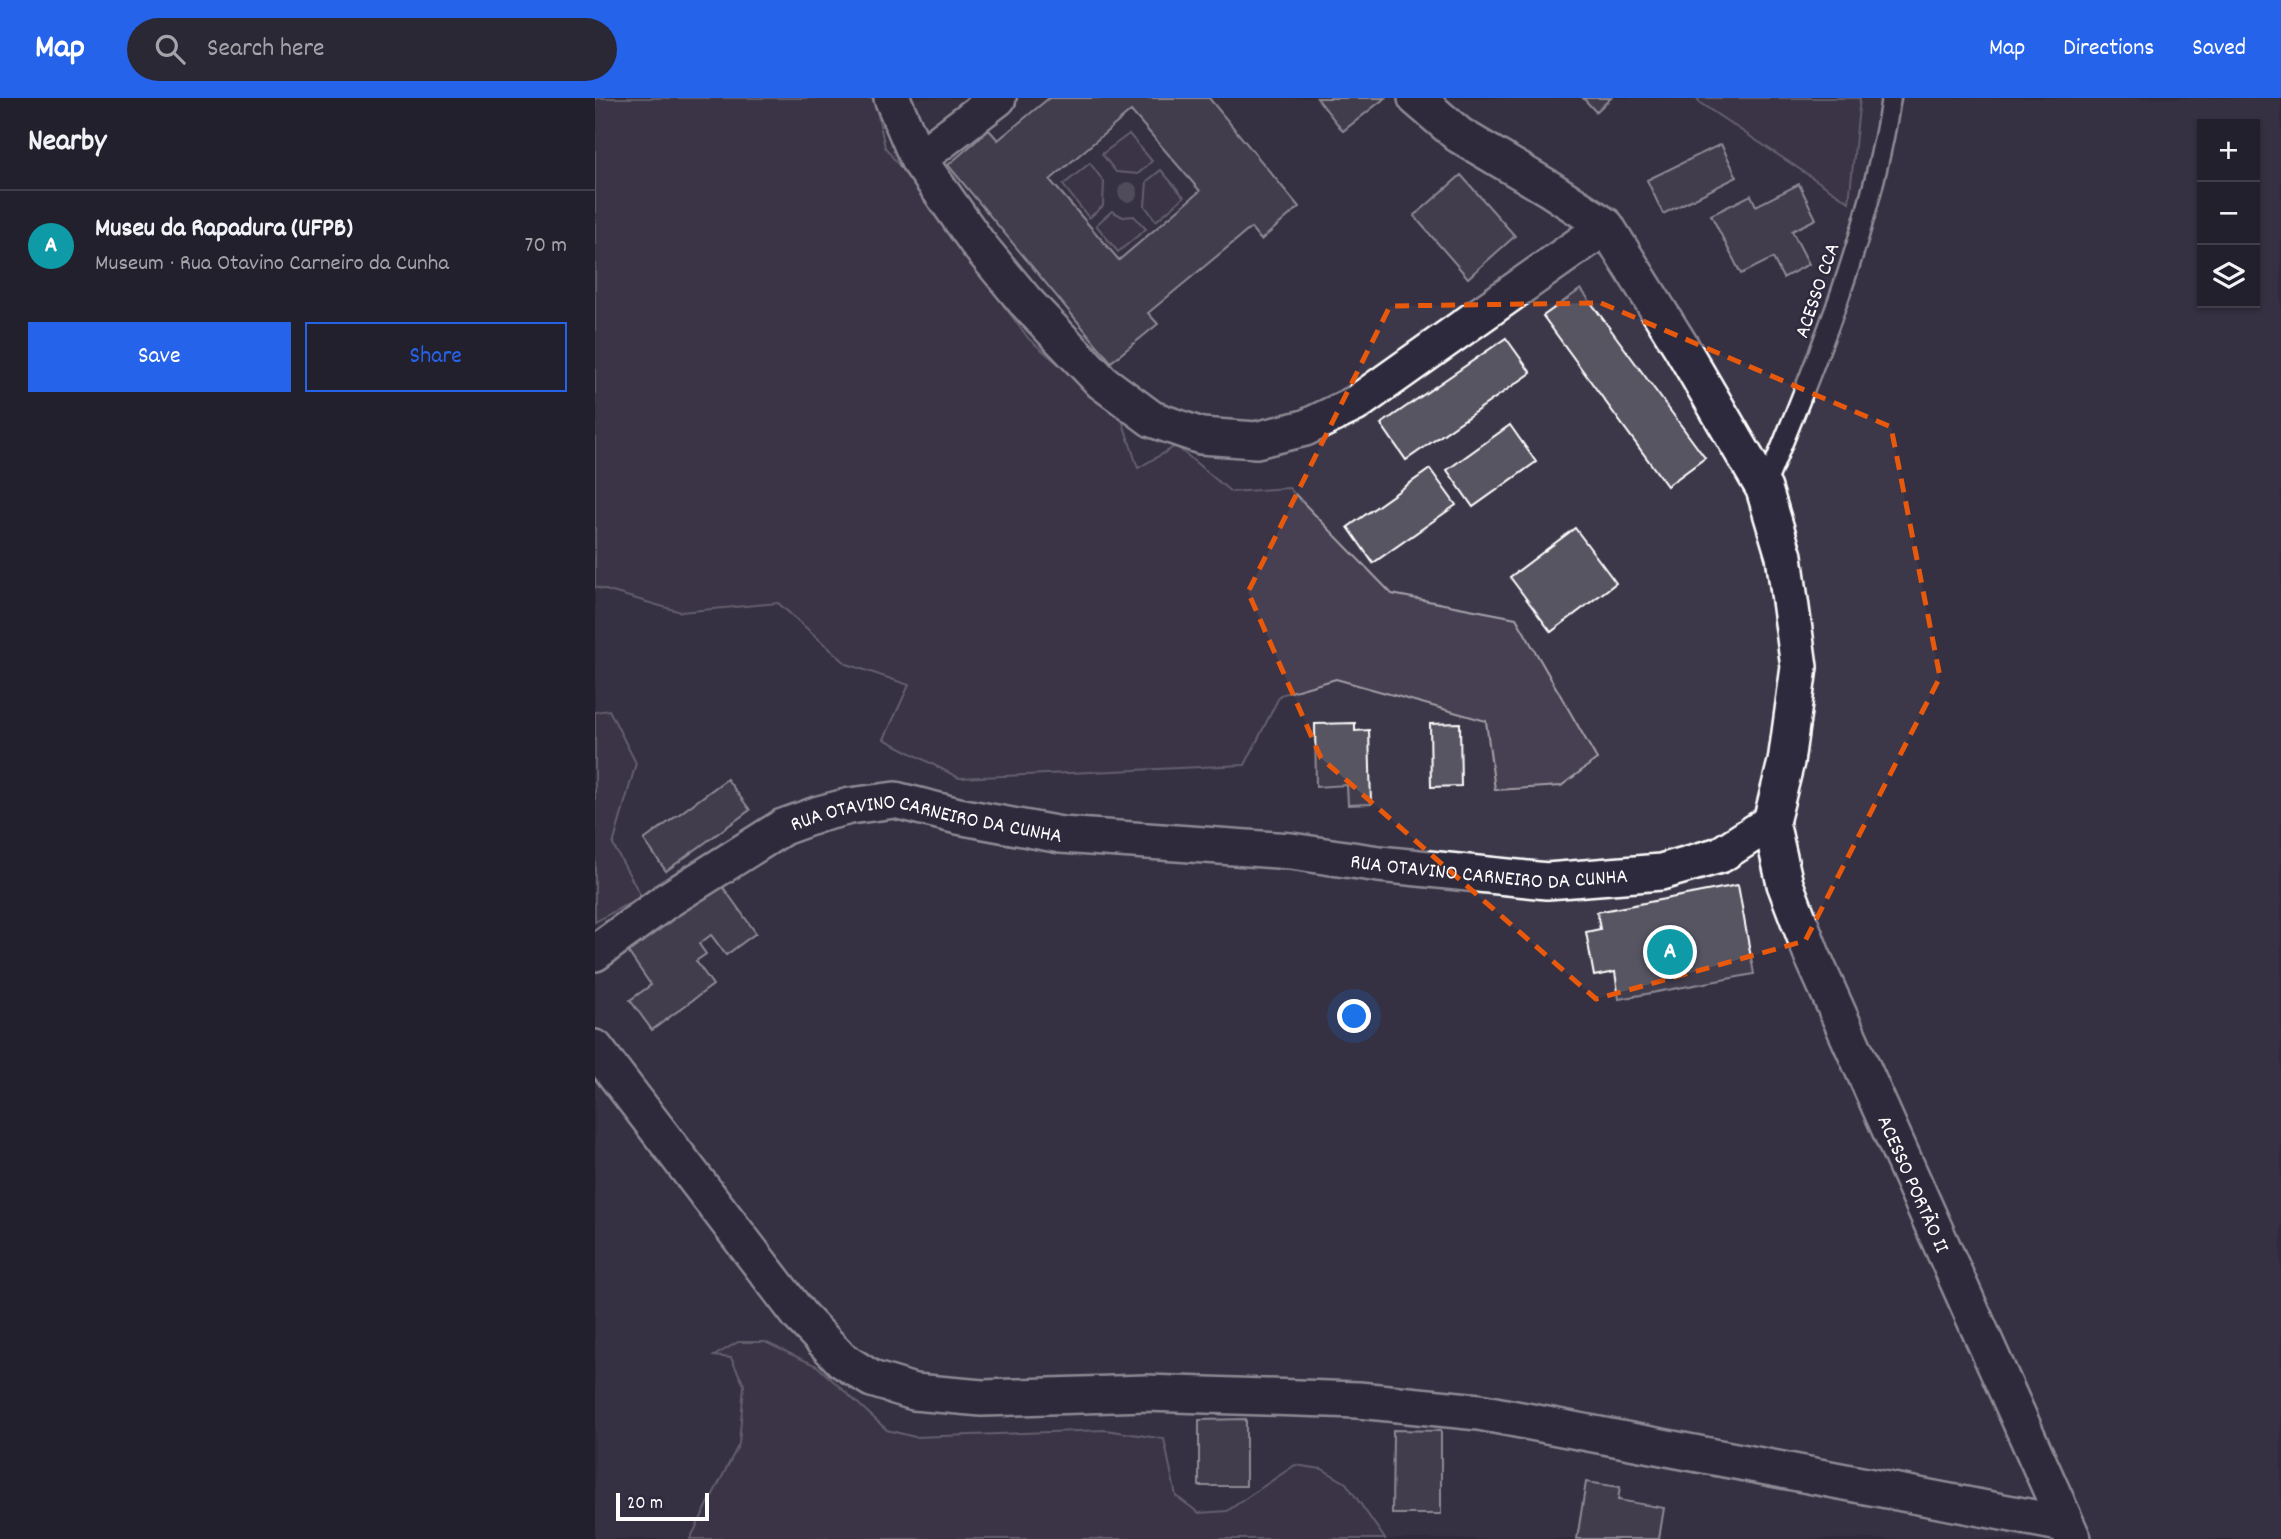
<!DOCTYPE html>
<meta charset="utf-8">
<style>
body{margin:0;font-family:Dekko,sans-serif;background:#2b2836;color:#f1f3f6}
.controls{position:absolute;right:21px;top:21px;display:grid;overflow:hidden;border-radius:0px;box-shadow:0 2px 5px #0004}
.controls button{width:63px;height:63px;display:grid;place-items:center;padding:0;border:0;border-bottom:2px solid #403e4a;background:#23202e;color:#f1f3f6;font:35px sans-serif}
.scale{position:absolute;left:21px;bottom:18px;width:93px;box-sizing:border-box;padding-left:7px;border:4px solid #fff;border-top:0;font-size:19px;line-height:24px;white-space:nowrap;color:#fff;-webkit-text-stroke:5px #2f2a3d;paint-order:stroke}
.you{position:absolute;left:760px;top:919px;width:24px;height:24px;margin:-18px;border:5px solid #fff;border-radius:50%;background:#1a73e8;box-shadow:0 0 0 10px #1a73e833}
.badge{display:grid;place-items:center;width:46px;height:46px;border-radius:50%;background:#2563eb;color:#fff;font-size:23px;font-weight:700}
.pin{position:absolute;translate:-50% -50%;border:4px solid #fff;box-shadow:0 2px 7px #0006}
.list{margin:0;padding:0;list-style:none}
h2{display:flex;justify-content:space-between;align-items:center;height:91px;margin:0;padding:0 28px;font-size:30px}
h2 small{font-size:23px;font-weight:400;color:#a3a3aa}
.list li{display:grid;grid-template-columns:46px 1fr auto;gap:21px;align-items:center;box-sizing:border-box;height:112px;padding:0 28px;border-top:2px solid #403e4a}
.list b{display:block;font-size:26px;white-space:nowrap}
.list p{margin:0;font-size:23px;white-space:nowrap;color:#a3a3aa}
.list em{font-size:23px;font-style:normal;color:#a3a3aa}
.actions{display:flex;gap:14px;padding:21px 28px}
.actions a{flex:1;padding:16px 0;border:2px solid #2563eb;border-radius:0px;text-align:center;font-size:24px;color:#2563eb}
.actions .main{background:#2563eb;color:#fff}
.icon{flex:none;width:38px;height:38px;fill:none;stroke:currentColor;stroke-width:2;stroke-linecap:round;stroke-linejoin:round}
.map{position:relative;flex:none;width:1686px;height:1441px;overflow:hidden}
header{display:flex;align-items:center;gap:42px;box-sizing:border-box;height:98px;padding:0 35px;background:#2563eb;color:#fff}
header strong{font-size:33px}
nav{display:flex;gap:38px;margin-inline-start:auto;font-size:24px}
.search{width:490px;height:63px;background:#2b2836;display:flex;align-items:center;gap:18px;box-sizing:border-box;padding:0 24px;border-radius:38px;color:#a3a3aa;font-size:26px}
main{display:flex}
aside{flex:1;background:#23202e}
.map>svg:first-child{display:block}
</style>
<header>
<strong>Map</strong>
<div class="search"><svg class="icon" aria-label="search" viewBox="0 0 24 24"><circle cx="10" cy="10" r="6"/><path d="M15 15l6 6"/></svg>Search here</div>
<nav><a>Map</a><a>Directions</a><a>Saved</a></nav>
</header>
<main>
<aside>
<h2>Nearby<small></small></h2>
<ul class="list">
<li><span class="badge" style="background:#0f9aa8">A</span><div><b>Museu da Rapadura (UFPB)</b><p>Museum · Rua Otavino Carneiro da Cunha</p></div><em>70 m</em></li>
</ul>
<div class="actions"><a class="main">Save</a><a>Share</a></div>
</aside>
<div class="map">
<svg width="1686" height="1441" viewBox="0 0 1686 1441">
<rect width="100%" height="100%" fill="#2f2a3d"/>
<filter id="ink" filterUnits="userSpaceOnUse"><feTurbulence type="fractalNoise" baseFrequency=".0143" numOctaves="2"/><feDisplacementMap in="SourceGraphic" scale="14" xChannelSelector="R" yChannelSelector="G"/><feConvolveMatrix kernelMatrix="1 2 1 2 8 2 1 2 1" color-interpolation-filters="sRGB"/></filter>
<g filter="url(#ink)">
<!-- built -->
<path fill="#3c3749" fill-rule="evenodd" d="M0 0H1686V1441H0ZM1607 26H1660V205H1607Z"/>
<!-- green -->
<path fill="#464152" stroke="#a2a0a8" stroke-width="2" d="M0 0H279L290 49 434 241 526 319 543 370 581 348 636 394 694 390 797 496 921 520 1002 661 966 688 900 692 891 623 741 581 685 597 650 667 364 680 289 641 314 587 252 566 183 505 86 514 0 489Z
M1102 0H1265L1254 104 1105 5Z
M534 36 557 63 543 76 521 74 507 56Z
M495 65 509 84 508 108 494 120 468 87Z
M566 72 589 99 561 123 550 108 552 83Z
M517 113 528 119 539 118 551 131 523 154 501 127Z
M14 612 41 665 18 747 46 798 0 824V614Z
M143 1244H170L222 1268 292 1332 320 1339 511 1332 569 1341 581 1398 604 1415 632 1413 700 1367 727 1371 751 1385 790 1441H95L144 1346 149 1287 136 1260 119 1258Z"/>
<!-- building -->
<path fill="#595564" stroke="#fff" stroke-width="2" fill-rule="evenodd" d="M454 0H614L704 109 666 142 656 130 553 215 563 226 516 264 353 67 394 32 403 42ZM536 13 605 93 524 162 455 82Z
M722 0H790L748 33Z
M988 0H1016L1001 14Z
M1126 46 1142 79 1068 116 1052 82Z
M866 77 920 138 873 180 819 118Z
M1204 86 1221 121 1197 133 1214 166 1188 180 1178 160 1146 176 1116 117 1156 97 1161 108Z
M986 191 1110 360 1072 388 948 218Z
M911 240 936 275 811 362 786 326Z
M915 327 941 364 878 409 852 372Z
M835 371 861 407 778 465 753 429Z
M980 430 1021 485 956 534 915 479Z
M760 625V633L774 632 776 706 753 707 752 687 721 689 720 626Z
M865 625 866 688 836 689 835 626Z
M132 681 155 712 71 773 49 742Z
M125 785 161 835 131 857 116 837 104 846 111 856 101 863 118 887 57 932 35 902 56 887 29 848Z
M1143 787 1159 876 1024 901 1020 874 999 878 991 834 1005 831 1002 814Z
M651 1321V1388H604V1322Z
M798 1332 846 1333V1416H797Z
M991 1384 1025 1389 1023 1402 1069 1410 1064 1441H982Z"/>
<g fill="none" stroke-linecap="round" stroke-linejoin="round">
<!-- lane casing -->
<g stroke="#fff" stroke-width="23">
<path id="lane" d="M1169 391C1221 265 1275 136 1296 0"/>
</g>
<!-- street casing -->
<g stroke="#fff" stroke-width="40">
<g id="street">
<path d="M297 0 323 61 383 146 430 203 507 284 557 321 606 338 661 342 710 330 760 306 1011 128"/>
<path d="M323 61 403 0"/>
<path id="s1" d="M1176 724 1190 786 1217 857 1478 1441"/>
<path id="s2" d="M0 855 71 803 188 729 224 716 255 708 300 702 363 718 466 737 696 753 784 766 952 783 1066 774 1125 757 1176 724 1191 664 1204 569 1189 458 1169 391 1085 247 1011 128 955 91 864 37 821 0"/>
<path d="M0 950 205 1218 247 1262 277 1281 319 1294 387 1300 551 1295 763 1302 884 1314 1470 1426"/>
</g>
</g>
<!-- lane -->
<use href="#lane" stroke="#2f2a3d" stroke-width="18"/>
<!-- street -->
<use href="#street" stroke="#2f2a3d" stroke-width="35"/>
</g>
<!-- trees -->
<circle fill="#797582" cx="533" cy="94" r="10"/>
</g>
<!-- marked area -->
<path d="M0 0H1686V1441H0ZM1006 205 1296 329 1345 579 1210 843 1001 901 726 660 653 494 795 208Z" fill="#2f2a3d" fill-opacity=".55" fill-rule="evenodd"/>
<path fill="none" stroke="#e8590c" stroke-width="5" stroke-dasharray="14 9" stroke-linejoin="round" d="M1006 205 1296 329 1345 579 1210 843 1001 901 726 660 653 494 795 208Z"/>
<g text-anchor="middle" stroke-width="5" stroke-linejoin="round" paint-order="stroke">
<!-- street labels -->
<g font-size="21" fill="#fff" stroke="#2f2a3d">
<text transform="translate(1221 192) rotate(-71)" y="7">ACESSO CCA</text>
<text dy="7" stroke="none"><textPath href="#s2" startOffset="374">RUA OTAVINO CARNEIRO DA CUNHA</textPath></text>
<text dy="7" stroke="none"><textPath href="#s2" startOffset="942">RUA OTAVINO CARNEIRO DA CUNHA</textPath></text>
<text dy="7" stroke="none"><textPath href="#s1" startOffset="390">ACESSO PORTÃO II</textPath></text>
</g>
</g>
</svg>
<div class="controls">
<button>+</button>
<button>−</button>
<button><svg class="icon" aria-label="layers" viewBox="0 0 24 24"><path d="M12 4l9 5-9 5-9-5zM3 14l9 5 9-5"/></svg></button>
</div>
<div class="scale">20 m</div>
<div class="you"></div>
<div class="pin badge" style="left:1075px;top:854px;background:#0f9aa8">A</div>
</div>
</main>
